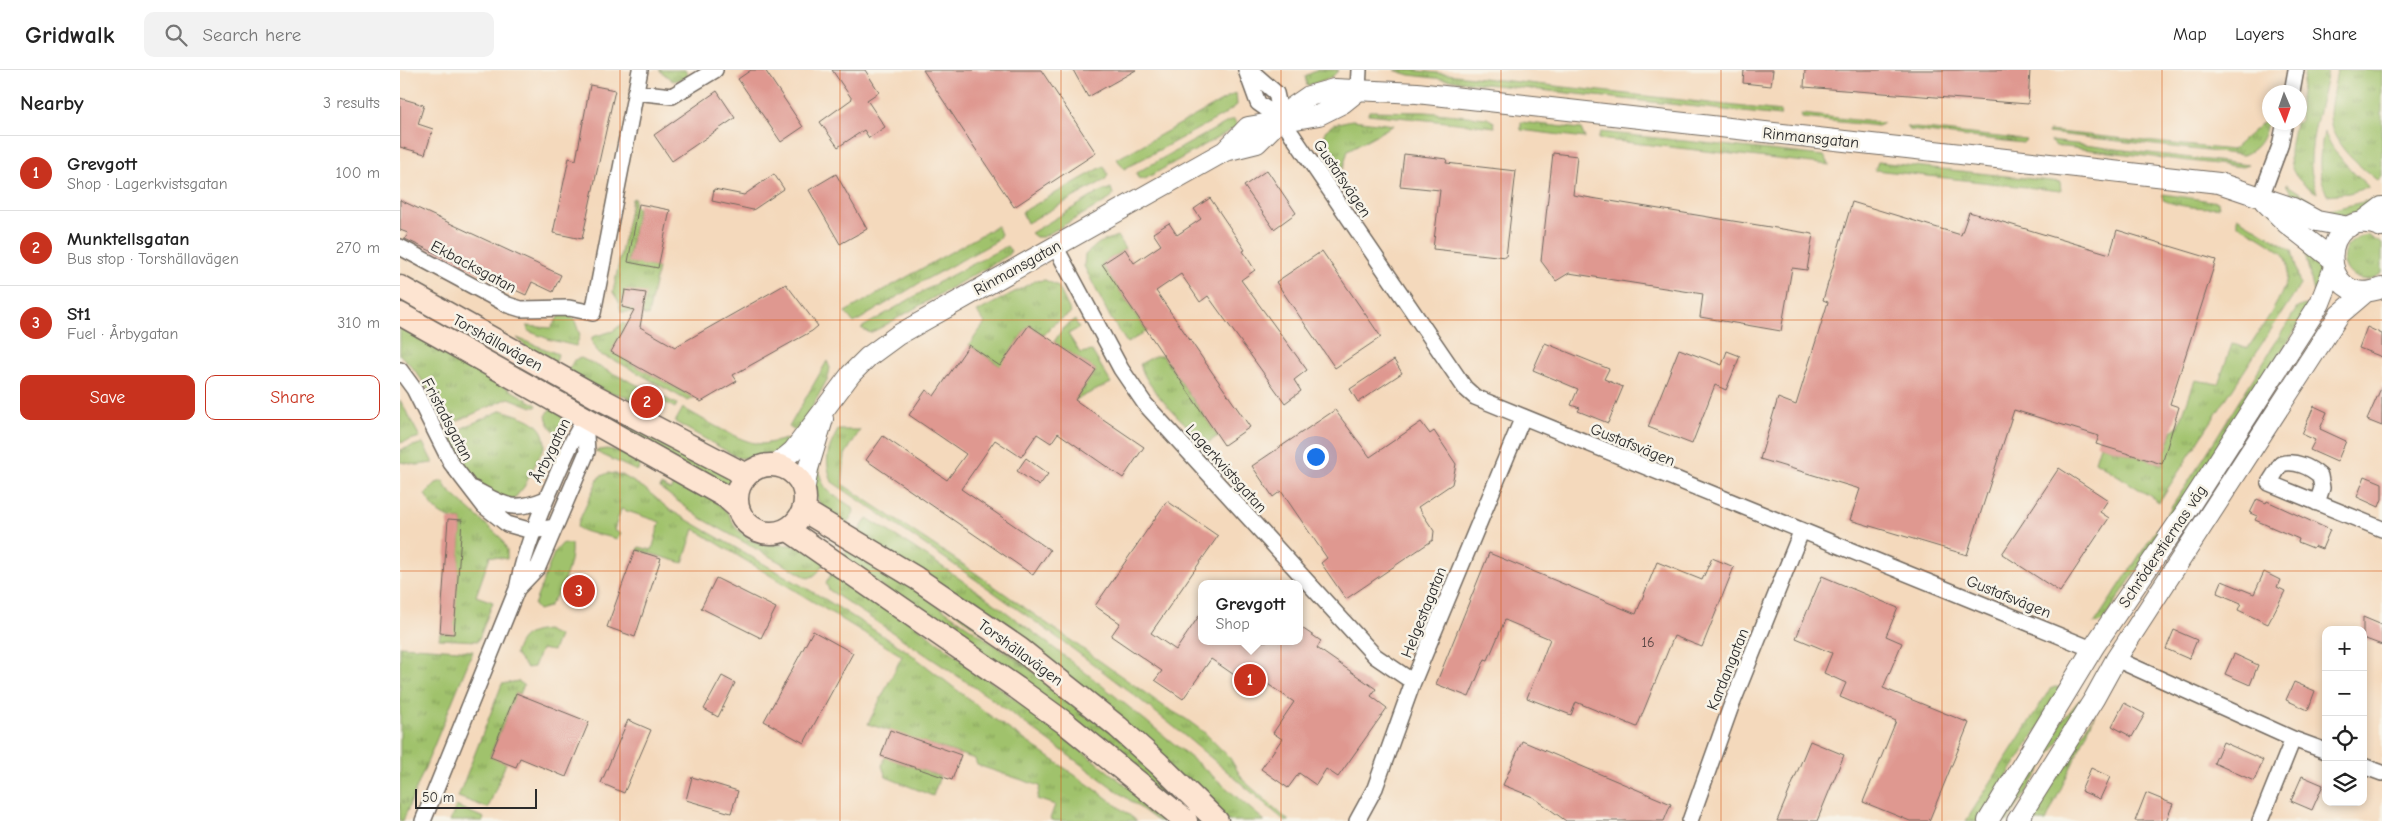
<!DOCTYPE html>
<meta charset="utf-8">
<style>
body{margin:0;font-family:"Comic Neue",sans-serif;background:#f2f2f2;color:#222}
.controls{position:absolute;right:15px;bottom:15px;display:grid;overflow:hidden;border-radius:10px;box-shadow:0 2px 8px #0003}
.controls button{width:45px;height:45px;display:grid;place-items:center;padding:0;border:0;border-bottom:1px solid #e0e0e0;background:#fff;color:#222;font:25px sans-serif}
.compass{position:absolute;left:1862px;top:15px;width:45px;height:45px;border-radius:50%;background:#fff;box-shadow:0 2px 8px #0003;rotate:178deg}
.scale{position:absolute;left:15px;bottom:12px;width:122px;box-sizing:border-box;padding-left:5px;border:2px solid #2b2b2b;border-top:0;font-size:14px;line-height:18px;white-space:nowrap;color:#2b2b2b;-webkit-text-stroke:4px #f7f3e8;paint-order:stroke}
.you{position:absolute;left:915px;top:386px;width:18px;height:18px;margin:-12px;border:4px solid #fff;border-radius:50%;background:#1a73e8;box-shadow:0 0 0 8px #1a73e833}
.badge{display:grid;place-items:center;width:32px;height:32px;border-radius:50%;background:#c8321e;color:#fff;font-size:16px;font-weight:700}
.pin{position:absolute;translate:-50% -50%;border:2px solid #fff;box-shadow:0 1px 5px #0006}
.popup{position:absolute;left:798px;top:510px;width:105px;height:65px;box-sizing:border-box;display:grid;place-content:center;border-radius:10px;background:#fff;filter:drop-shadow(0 1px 4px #0005);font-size:16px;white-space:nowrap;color:#767676}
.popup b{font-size:19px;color:#222}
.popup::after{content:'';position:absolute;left:50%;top:100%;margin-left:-10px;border:10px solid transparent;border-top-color:#fff}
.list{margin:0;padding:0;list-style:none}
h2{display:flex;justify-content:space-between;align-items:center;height:65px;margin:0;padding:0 20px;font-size:21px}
h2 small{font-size:16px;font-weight:400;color:#767676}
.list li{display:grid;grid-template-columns:32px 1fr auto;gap:15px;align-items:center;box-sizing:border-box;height:75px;padding:0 20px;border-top:1px solid #e0e0e0}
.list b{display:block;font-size:19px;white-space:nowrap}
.list p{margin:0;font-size:16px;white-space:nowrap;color:#767676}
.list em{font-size:16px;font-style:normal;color:#767676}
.actions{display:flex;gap:10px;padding:15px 20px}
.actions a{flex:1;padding:11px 0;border:1px solid #c8321e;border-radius:10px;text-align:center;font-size:18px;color:#c8321e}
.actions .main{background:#c8321e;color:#fff}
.icon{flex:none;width:28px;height:28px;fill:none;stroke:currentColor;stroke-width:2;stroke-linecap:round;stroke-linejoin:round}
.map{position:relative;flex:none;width:1982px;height:751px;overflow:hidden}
header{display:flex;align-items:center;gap:30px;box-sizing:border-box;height:70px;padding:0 25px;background:#fff;border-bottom:1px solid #e0e0e0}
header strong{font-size:24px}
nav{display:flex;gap:28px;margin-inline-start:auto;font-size:18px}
.search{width:350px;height:45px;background:#f2f2f2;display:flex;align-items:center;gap:12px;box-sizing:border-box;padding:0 18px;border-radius:10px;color:#767676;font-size:19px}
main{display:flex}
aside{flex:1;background:#fff}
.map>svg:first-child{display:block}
</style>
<header>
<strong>Gridwalk</strong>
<div class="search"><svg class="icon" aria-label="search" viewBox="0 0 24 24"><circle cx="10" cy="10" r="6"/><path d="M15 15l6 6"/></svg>Search here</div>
<nav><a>Map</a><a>Layers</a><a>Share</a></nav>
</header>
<main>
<aside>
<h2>Nearby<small>3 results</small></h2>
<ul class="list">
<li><span class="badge">1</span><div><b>Grevgott</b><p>Shop · Lagerkvistsgatan</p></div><em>100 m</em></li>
<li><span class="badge">2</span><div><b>Munktellsgatan</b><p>Bus stop · Torshällavägen</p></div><em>270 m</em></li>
<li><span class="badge">3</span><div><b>St1</b><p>Fuel · Årbygatan</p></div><em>310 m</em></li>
</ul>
<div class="actions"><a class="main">Save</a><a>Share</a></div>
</aside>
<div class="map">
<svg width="1982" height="751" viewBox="0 0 1982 751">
<defs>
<pattern id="grass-tufts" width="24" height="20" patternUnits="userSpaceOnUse" patternTransform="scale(1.25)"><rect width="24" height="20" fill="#a0c26c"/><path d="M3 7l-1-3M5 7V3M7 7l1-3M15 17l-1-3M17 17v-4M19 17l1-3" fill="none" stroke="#839e59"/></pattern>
</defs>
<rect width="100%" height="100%" fill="#f7f3e8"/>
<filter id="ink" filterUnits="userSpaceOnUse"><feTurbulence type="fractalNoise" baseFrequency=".02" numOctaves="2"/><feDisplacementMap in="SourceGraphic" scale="10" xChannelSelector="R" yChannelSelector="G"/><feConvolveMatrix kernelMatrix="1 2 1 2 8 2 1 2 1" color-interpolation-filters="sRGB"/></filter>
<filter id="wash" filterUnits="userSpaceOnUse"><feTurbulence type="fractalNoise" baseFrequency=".0096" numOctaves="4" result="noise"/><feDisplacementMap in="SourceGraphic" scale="20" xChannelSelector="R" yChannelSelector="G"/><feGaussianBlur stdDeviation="1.12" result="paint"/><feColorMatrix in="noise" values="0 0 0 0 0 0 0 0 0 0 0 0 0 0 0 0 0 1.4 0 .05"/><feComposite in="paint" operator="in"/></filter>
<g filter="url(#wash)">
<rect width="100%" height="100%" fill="#f4d9bc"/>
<!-- grass -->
<path fill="url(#grass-tufts)" stroke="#66764c" d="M259 0H285L289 7 273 11Z
M918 0H939L932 7 907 16 905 6Z
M994 0H1010L1381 41 1380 46 1067 12 1010 5Z
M1905 0H1928C1923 32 1910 64 1911 96 1911 105 1915 115 1917 123 1883 104 1888 86 1895 53L1900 52V28Z
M1937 0H1982V107L1978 111C1957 94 1929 73 1930 43 1931 29 1935 14 1937 0Z
M836 23 837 35 822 46 724 99 717 89Z
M969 41 1026 42 1087 48 1094 52 1095 57 968 44Z
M1401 44 1483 53 1478 56 1402 48Z
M1868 48C1865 65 1861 78 1843 85L1648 63 1649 61 1832 80Z
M833 49 837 54 836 57 745 109 738 108 736 103Z
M952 50 994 55 948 80 943 99 925 77V61L934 54Z
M1121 52 1181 59 1185 68 1121 60Z
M1506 57 1626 70 1623 73 1509 60Z
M1201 62 1424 86 1430 95 1198 69Z
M1924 62C1935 85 1950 100 1969 117L1949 123 1927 125C1917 100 1919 88 1924 62Z
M1650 71 1849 95 1843 97 1656 76Z
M1478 92 1660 112 1661 121 1475 100Z
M704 96 708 105 705 110 627 153 622 142Z
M1886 114 1912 131 1914 135 1912 140 1895 130Z
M711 118 713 124 710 129 643 167H636L631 163 698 123Z
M1763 124 1818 132 1819 137C1801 139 1780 137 1763 130Z
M235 128 234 135 238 138 228 191 258 198 248 246 235 242H221L219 232 213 222 232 129Z
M1975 129 1981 130C1967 142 1944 148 1925 145L1930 140Z
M1837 147 1892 180 1900 215 1759 432 1695 391 1700 375 1762 394 1772 361 1779 355 1795 310 1818 314 1832 274 1848 278C1860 259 1903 204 1883 184 1871 172 1852 163 1837 154Z
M597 156 601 164 597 171 523 211 454 253 445 242Z
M1967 165 1982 174V203C1950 227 1922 176 1967 165Z
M717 166 725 179 702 194 747 261 727 273 710 247 684 196 685 185 699 173Z
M607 176 611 181 607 186 482 257 470 263 461 258 539 212Z
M1906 177C1922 192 1925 203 1914 222L1904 180Z
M645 210 658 216 671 243 655 253 644 265 629 255 610 282 618 308 569 275 585 253 577 242 635 211Z
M1905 235 1910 238 1703 551 1694 554 1800 394 1897 238Z
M161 243H168L175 251 180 265 176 276 151 270 128 261 127 256 151 258Z
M675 250 679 258 668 264 680 283 692 281 711 313 675 330 696 300 654 272 663 258Z
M223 253 226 255 211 282 294 328 288 331 220 293 199 284 192 272V267L213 261Z
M0 257 137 335 136 337H132L109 328 46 356C34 330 22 304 0 285Z
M117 268 158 284 155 296 134 285Z
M755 286H763L818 366 806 374C786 354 747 321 740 294Z
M181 288 277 334 275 338 244 321 238 332 222 325 197 320 167 303 174 290Z
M427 291 430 298 428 308 398 363 389 357Z
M0 330 20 367 0 373Z
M152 336C163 343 166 355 164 367 154 362 149 358 146 346Z
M283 338C302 348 342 374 362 374 370 373 378 371 386 369L391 375 362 388H339L275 352Z
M102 340C121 347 145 350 145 375L124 417 113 430C106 427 97 425 90 422 72 412 57 382 49 364Z
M210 349 223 353 283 386 310 394 333 407 328 423 203 350Z
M438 360H460L445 385 442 414 567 497 765 637 786 649 805 663 830 688 843 710 889 751H885C837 710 789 668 739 629 640 552 536 482 432 412 424 389 427 381 438 360Z
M23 373 33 393 17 395 0 392V380Z
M207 379 219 381 241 394 237 401 194 381Z
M418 395C422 423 431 422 453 438L454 442 444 459C422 442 407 423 418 395Z
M208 403 222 405 244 418 270 440 425 529 507 581 593 648 699 722 737 751H655L650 749 655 735 637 729 640 716 577 695 575 689 468 654 502 586 294 459 283 493 238 480 239 477 252 480 260 452 221 439 214 460 221 464 217 469C205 465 185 464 177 457L179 451 199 407Z
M43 411 47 419 102 469 107 480V489L90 486 76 526 93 532 78 571 39 569 40 563 53 564 62 450C42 448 35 442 25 424L36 413Z
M275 412 302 420 328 443 336 458 350 470 367 475H392L426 488C422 497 418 506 408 508L299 447 260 418 261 415 271 420Z
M467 448C577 515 679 596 778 677 808 701 836 727 865 751H828L456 466Z
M163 473 171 474C173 494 161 522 148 537L138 540 134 535 154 483Z
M450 474 646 611 735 681 805 751H796L443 487Z
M436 496 617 631 772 751H758L589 627 429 520 426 513Z
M146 560 159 566 153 581 141 579 134 597 127 598 115 584C120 566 128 562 146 560Z
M0 576 73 581 3 751H0Z
M118 611 124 615 120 624 116 623 90 686 106 693 88 738 58 727 102 614Z
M1655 617 1664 618 1578 751H1566L1650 619Z
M1680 629 1684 631 1608 751H1597L1654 661Z
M1696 643 1646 751H1625Z
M485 687 540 706 533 726 486 707 482 696Z
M56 736 84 748 83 751H50Z"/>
<g id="blocks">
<!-- building -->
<path fill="#df9890" d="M351 0H365L403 57 381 72 338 9Z
M432 0H465L479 22 467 30 485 57 469 68 464 60 438 77 420 52 452 29Z
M523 0H641L696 83 614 137Z
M673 0H736L688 27Z
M1344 0H1373L1371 16 1343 13Z
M1405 0H1630L1628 34 1404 17Z
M190 15 215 20 182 169 153 163 169 88 176 90Z
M317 21 335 48 272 91 254 65Z
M0 28 24 35 18 54 33 59 25 84 0 77Z
M1153 83 1177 86 1173 125 1413 164 1407 200 1392 198 1381 261 1300 247 1303 224 1169 203 1156 211 1141 191Z
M1004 84 1047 89 1046 93 1116 101 1106 187 1033 179 1040 120 1000 116Z
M867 100 896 143 874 159 844 116Z
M374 104 384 119 353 140 312 131 314 119 344 125Z
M436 104 467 159 440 174 409 120Z
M810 128 845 180 843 181 855 200 841 210 907 300 894 310 901 321 885 333 808 226 800 232 781 204 756 221 850 357 824 375 702 194 725 179 734 193 761 175 753 163 769 153 777 165 801 149 794 139Z
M0 130 161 205 153 222 132 212 126 225 5 169 8 163 0 160Z
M1452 132 1561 165 1569 142 1710 184 1717 160 1816 190 1770 334 1779 337 1762 394 1696 374 1699 366 1614 340 1567 485 1450 450 1460 419 1360 389 1378 328 1396 335 1428 232 1423 230Z
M239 134 270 140 258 198 228 192Z
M922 181 981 267 935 298 876 212Z
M386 214 418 256 412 261 333 305 337 311 301 332 211 282 234 240 222 237 225 220 246 223 240 257 275 277Z
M629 255 696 300 675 330 744 377 723 408 658 363 651 373 637 364 621 387 595 370 561 419 650 480 633 505 466 390 483 366 547 410 566 384 509 345 526 320 534 326 569 275 600 296Z
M1967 257 1982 264V287L1959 278Z
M1145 273 1209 299 1204 309 1223 317 1208 353 1178 341 1180 338 1171 335 1178 319 1133 300Z
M1279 279 1322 295 1327 281 1340 286 1326 320 1315 315 1292 374 1248 357Z
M994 290 1002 303 958 332 950 319Z
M1982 316V356L1967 350Z
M1914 336 1927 342 1920 359 1946 371 1937 392 1910 380 1915 370 1902 364Z
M935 340 970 387 1021 352 1030 364 1034 361 1056 394 1052 414 1018 437 1034 461 1033 470 946 529 921 493 927 488 881 421 873 427 852 396Z
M626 388 648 404 639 416 617 401Z
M1659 398 1708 430 1700 442 1709 448 1660 522 1602 484Z
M1965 406 1982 413V429L1979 437 1957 427Z
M1857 429 1866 433 1867 431 1930 460 1922 479 1914 476 1913 478 1898 472 1899 469 1855 450 1857 446 1850 443Z
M767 431 818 466 751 563 776 580 801 543V571H899V556L921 571 917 578 976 619 971 626 987 638 938 707 926 699 916 715 899 703 888 718 861 699 882 669 873 663 894 632 853 604 846 613 811 589 783 629 755 610 762 601 711 566 720 553 695 536Z
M48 449 62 450 54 564 40 563Z
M235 480 261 488 235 567 207 557Z
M1089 483 1236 544 1257 492 1302 510 1312 488 1334 497 1302 577 1274 566 1237 657 1176 632 1171 645 1127 628 1150 569 1105 550 1088 590 1085 589 1069 627 1036 614Z
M1864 502 1880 510 1877 517 1885 521 1868 554 1838 540 1841 533 1817 523 1822 511 1854 524Z
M1422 506 1498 538 1486 566 1502 573 1483 618 1569 653 1529 751H1510L1463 732 1496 651 1440 627 1446 613 1424 603 1432 583 1396 568Z
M316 508 376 538 361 568 301 538Z
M1963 547 1982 555V575L1963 568Z
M1774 560 1797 570 1789 589 1766 579Z
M413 561 453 583 404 673 364 651Z
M1834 584 1858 595 1850 615 1825 604Z
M322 606 335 613 318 647 304 639Z
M1894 612 1915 621 1908 640 1886 630Z
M116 623 189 652 166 707 120 688 116 697 90 687Z
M1724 633 1745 644 1732 667 1712 656Z
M228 650 251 660 224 723 201 713Z
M490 660 561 685 552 710 481 686Z
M1122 671 1271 734 1264 751H1166L1133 727 1103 715Z
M1410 671 1444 685 1417 751H1377Z
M1823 672 1863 690 1854 711 1814 693Z
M1691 698 1710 707 1700 729 1681 721Z
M1902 706 1923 715 1912 740 1891 731Z
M292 707 338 721 331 743 286 730Z
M1746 723 1773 734 1766 751H1735Z"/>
</g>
</g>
<g filter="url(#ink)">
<use href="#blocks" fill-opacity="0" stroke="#71685e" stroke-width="1"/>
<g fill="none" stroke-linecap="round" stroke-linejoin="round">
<!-- minor casing -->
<g stroke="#71685e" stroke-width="18">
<path id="minor" d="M846 0 858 33 882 50 1065 318 1075 327 1692 579
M850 0 876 23 882 50
M958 21 959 0
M235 22 272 26 315 0
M1892 22 1896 0
M1861 127 1880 76 1885 52
M655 176 721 299 745 334 975 586 1013 612
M0 177 108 235 121 239 169 238 193 243 240 0
M0 300 14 319 51 393 84 436 107 454 132 461 155 457
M74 419C104 435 112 443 146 429
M1917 433 1922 418 1920 406C1910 397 1895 390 1881 394L1869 413 1982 459
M117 519 138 497 187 382 185 349
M1716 589 1893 669 1926 681
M1963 696 1982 703
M23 751 117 519C124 482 137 449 153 414 163 391 171 370 185 349
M957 751 975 718 1013 612 1123 347
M1290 751 1330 639 1401 462
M1860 751 1893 669"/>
</g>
<!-- tertiary casing -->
<g stroke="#71685e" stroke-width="22">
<path id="tertiary" d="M825 81 848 57 919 45 943 33 958 21
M1864 131 1886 153 1931 188
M1961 153 1982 137
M1982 157C1917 130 1915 243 1982 218
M376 395 393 381 451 304 468 287 498 265 825 81 857 73 893 37 909 26 934 19 1017 23 1819 113 1893 138 1917 151 1949 157
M404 422 408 399 423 349
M1588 751 1695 575 1785 443 1920 233 1933 200
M1617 751 1694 629 1716 589 1939 245 1966 222"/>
</g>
<!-- secondary casing -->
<g stroke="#71685e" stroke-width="25">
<path id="secondary" d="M0 217 195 326 346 405
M0 244 326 427 337 437
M337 429a34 34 0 1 1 68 0a34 34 0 1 1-68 0Z
M403 440 516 508 620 579 718 657 759 694 817 751
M387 459 617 618 665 653 786 751"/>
</g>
<!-- minor -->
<use href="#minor" stroke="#fff" stroke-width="15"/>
<!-- tertiary -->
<use href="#tertiary" stroke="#fff" stroke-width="20"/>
<!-- secondary -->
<use href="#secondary" stroke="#fde4d1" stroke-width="22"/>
</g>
</g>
<!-- grid -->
<path fill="none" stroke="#d5540f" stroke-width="1" stroke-opacity="0.55" d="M220 0V751M440 0V751M661 0V751M881 0V751M1101 0V751M1321 0V751M1542 0V751M1762 0V751M0 250H1982M0 501H1982"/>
<g text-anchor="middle" stroke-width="5" stroke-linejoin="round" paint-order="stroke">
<!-- number labels -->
<g font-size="14" fill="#584644">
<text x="1248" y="577">16</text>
</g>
<!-- street labels -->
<g font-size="16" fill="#2b2b2b" stroke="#f7f3e8">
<text transform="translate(1411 67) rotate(6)" y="6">Rinmansgatan</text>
<text transform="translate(943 108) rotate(56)" y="6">Gustafsvägen</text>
<text transform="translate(74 196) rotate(28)" y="6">Ekbacksgatan</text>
<text transform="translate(617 197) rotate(-29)" y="6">Rinmansgatan</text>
<text transform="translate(98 272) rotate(29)" y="6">Torshällavägen</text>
<text transform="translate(48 349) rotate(62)" y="6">Fristadsgatan</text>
<text transform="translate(1233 374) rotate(22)" y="6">Gustafsvägen</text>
<text transform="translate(150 380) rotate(-64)" y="6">Årbygatan</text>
<text transform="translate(827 398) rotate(48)" y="6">Lagerkvistsgatan</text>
<text transform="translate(1762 476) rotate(-56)" y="6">Schröderstiernas väg</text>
<text transform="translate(1609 526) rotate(22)" y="6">Gustafsvägen</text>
<text transform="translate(1023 542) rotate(-68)" y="6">Helgestagatan</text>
<text transform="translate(621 582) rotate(36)" y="6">Torshällavägen</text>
<text transform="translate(1327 599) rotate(-68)" y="6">Kardangatan</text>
</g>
</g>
</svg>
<div class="controls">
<button>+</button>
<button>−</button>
<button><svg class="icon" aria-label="locate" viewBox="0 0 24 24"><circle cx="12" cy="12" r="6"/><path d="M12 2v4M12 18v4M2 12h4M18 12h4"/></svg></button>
<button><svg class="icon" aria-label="layers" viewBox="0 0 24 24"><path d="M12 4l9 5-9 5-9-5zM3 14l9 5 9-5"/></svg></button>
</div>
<svg class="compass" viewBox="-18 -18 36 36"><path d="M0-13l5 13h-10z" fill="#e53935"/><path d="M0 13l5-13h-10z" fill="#767676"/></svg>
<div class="scale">50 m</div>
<div class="you"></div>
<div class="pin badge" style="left:850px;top:610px">1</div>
<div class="popup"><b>Grevgott</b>Shop</div>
<div class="pin badge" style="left:247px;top:332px">2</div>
<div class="pin badge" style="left:179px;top:521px">3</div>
</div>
</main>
